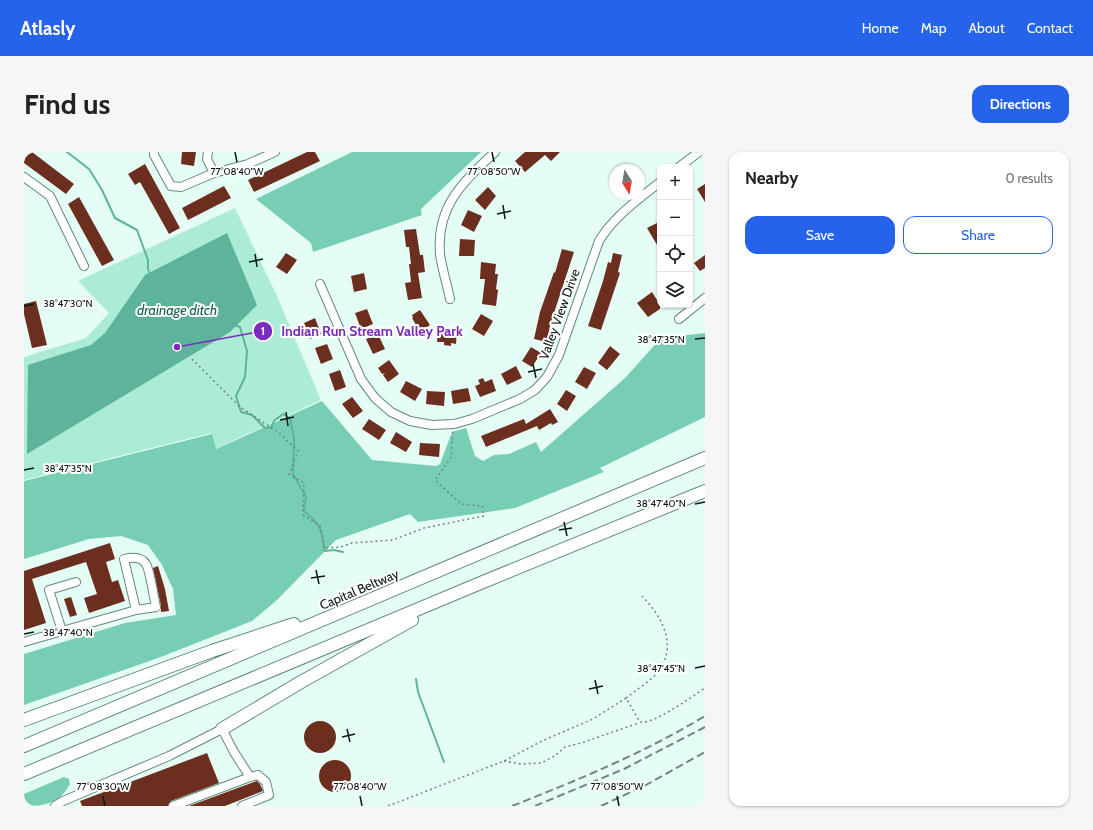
<!DOCTYPE html>
<meta charset="utf-8">
<style>
body{margin:0;font-family:Cabin,sans-serif;background:#f6f6f6;color:#222}
.controls{position:absolute;right:12px;top:12px;display:grid;overflow:hidden;border-radius:8px;box-shadow:0 1px 3px #0004}
.controls button{width:36px;height:36px;display:grid;place-items:center;padding:0;border:0;border-bottom:1px solid #e0e0e0;background:#fff;color:#222;font:20px sans-serif}
.compass{position:absolute;left:585px;top:12px;width:36px;height:36px;border-radius:50%;background:#fff;box-shadow:0 1px 3px #0004;rotate:169deg}
.list{margin:0;padding:0;list-style:none}
h2{display:flex;justify-content:space-between;align-items:center;height:52px;margin:0;padding:0 16px;font-size:17px}
h2 small{font-size:13px;font-weight:400;color:#767676}
.actions{display:flex;gap:8px;padding:12px 16px}
.actions a{flex:1;padding:9px 0;border:1px solid #2563eb;border-radius:12px;text-align:center;font-size:14px;color:#2563eb}
.actions .main{background:#2563eb;color:#fff}
.icon{flex:none;width:22px;height:22px;fill:none;stroke:currentColor;stroke-width:2;stroke-linecap:round;stroke-linejoin:round}
.map{position:relative;flex:none;width:681px;height:654px;overflow:hidden;border-radius:12px}
header{display:flex;align-items:center;gap:24px;box-sizing:border-box;height:56px;padding:0 20px;background:#2563eb;color:#fff}
header strong{font-size:19px}
nav{display:flex;gap:22px;margin-inline-start:auto;font-size:14px}
.intro{display:flex;align-items:center;justify-content:space-between;box-sizing:border-box;height:96px;padding:0 24px}
h1{margin:0;font-size:28px}
.button{padding:10px 18px;border-radius:12px;background:#2563eb;color:#fff;font-size:14px;font-weight:700}
main{display:flex;gap:24px;padding:0 24px}
aside{flex:1;background:#fff;border-radius:12px;box-shadow:0 1px 3px #0004}
.map>svg:first-child{display:block}
</style>
<header>
<strong>Atlasly</strong>
<nav><a>Home</a><a>Map</a><a>About</a><a>Contact</a></nav>
</header>
<div class="intro"><h1>Find us</h1><a class="button">Directions</a></div>
<main>
<div class="map">
<svg width="681" height="654" viewBox="0 0 681 654">
<rect width="100%" height="100%" fill="#e5fef5"/>
<!-- green -->
<path fill="#acebd6" d="M211 56 252 142 297 248 191 297 187 281 0 328V205L62 186 85 161 54 129Z"/>
<!-- forest -->
<path fill="#78ceb4" d="M328 0H457L397 57 398 63 289 100 287 91 232 47Z
M681 181V265L576 316 580 320 491 356 394 370 386 362 312 388 252 449 228 469 137 505 0 553V502L101 471 152 463 149 437 138 413 124 393 97 384 65 387 0 407V329L188 282 192 297 298 249 348 308 412 314 416 312 428 280 442 276 451 304 459 309 470 303 485 302 512 290 517 300 601 226 637 186Z
M40 625 45 627 46 632C35 652 21 654 0 654V642Z"/>
<!-- water -->
<path fill="#5db49a" d="M203 81 233 153 206 180 3 302 4 213 67 193 81 181 121 123Z"/>
<g fill="none" stroke-linecap="round" stroke-linejoin="round">
<!-- stream -->
<path stroke="#5db49a" stroke-width="2" d="M43 0 65 17 78 38 91 66 113 78 124 108V117L126 122
M210 173 216 175 223 199 221 225 212 244 217 260 228 263 241 276H247L250 269 259 262 266 266 270 287 269 322 282 345 280 359C286 364 295 371 297 379 299 385 299 392 301 399L310 398 319 400
M392 527 394 540 420 610"/>
</g>
<!-- building -->
<path fill="#6c2e1e" d="M0 0H8L50 32 42 42 0 11Z
M158 0H172L170 14 157 12Z
M283 0H291L296 9 230 40 224 28Z
M501 0H536L527 9 521 3 501 20 491 9Z
M121 12 156 76 145 82 116 30 111 33 104 22Z
M681 32V50L673 37Z
M200 34 207 46 164 68 158 56Z
M464 35 472 44 461 58 451 48Z
M55 45 90 108 78 114 44 52Z
M444 58 458 64 450 80 437 73Z
M633 71 636 76V98L623 76Z
M392 77 396 103H399L401 120 394 121 398 146 384 148 381 131 387 130 385 112H387L385 95H382L380 78Z
M436 87 451 88 450 104H435Z
M538 97 550 100 526 173 523 190 510 187 516 160 530 120 531 121Z
M262 101 273 108 263 122 252 115Z
M589 101 598 103 594 120 596 121 577 178 564 174 579 129 584 110 587 111Z
M681 103V116L676 119 670 111Z
M457 110 472 112 471 122H474L472 137 474 138 472 154 458 152 461 127H456Z
M340 121 343 137 330 140 327 124Z
M628 140 633 148 636 146V157L624 165 613 151Z
M12 149 23 193 8 196 0 162V152Z
M343 157 349 172 337 177 331 161Z
M396 158 406 173 396 180 388 166H389L388 163Z
M457 162 469 169 460 184 448 177Z
M291 166 297 182 286 187 280 171Z
M414 177 433 178 432 192 427 191V194L420 193V190H413Z
M354 182 361 197 349 202 342 187Z
M303 192 309 207 297 212 291 196Z
M586 194 596 202 583 218 574 211Z
M507 195 517 201 508 215 498 209Z
M365 208 375 222 364 230 359 223 361 221 358 222 354 216Z
M492 214 498 226 483 233 477 222Z
M560 215 572 221 563 237 551 230Z
M316 218 322 235 311 239 305 222Z
M459 226 461 230 468 227 472 239 456 245 451 234 456 232 454 228Z
M382 229 398 237 391 249 376 240Z
M444 236 447 249 429 252 427 239Z
M542 238 552 244 543 259 533 252Z
M403 239 421 240 420 254 402 252Z
M328 245 339 259 329 266 318 252Z
M526 257 534 270 528 273 527 271 515 278 513 274 462 295 457 284 500 267 502 272Z
M345 267 362 278 355 288 338 277Z
M372 280 388 290 382 300 366 291Z
M396 291 416 292 415 305 395 303Z
M86 391 91 407 82 410 88 430 94 428 101 449 65 461 60 446 73 442 62 410 8 427 22 471 0 478V419Z
M134 414 141 437 145 459 137 460V454L129 416Z
M47 445 53 463 46 465 40 447Z
M280 585a16 16 0 1 1 32 0a16 16 0 1 1-32 0Z
M183 601 195 631 147 649 144 654H58L56 649Z
M295 624a16 16 0 1 1 32 0a16 16 0 1 1-32 0Z
M233 629 236 632 239 639 201 654H165Z"/>
<g fill="none" stroke-linecap="round" stroke-linejoin="round">
<!-- minor casing -->
<g stroke="#61897c" stroke-width="10">
<path id="minor" d="M130 0V3L147 34 157 35 190 21 224 12 251 0
M184 0 183 7 190 21
M655 15 675 0
M0 25 26 44 60 114
M296 132 337 227 351 246 367 260 386 269 408 273 430 272 448 267 496 247 511 238 523 225 535 203 575 89C590 64 614 48 636 30
M426 147C423 132 418 117 416 102 412 54 439 30 471 0
M655 167 681 146
M38 479 25 438 52 430
M0 490 112 458 132 455C130 447 126 418 122 412 117 404 108 405 100 407L112 458
M31 654 39 649 145 604 198 577 210 600 226 625 234 623 242 630 245 643 218 654
M149 654 226 625"/>
</g>
<!-- highway casing -->
<g stroke="#61897c" stroke-width="14">
<path id="highway" d="M0 568 188 499 270 472
M198 577 277 530 388 468
M0 594 681 306
M0 622 459 430 681 339"/>
</g>
<!-- path -->
<path stroke="#72867f" stroke-width="1.5" stroke-dasharray="2 3" stroke-linecap="butt" d="M168 207 216 255 254 280 274 299 265 322 280 331 279 363 296 374 300 396 317 395 328 391 369 388 400 376 460 364 458 354 437 352 411 328 427 305 429 279
M602 546C612 538 625 530 633 521 655 494 638 465 618 444
M480 609 496 612 518 611 532 603 541 595 557 591 615 571
M364 654 480 609 518 589 569 567 602 546 616 570C629 573 669 544 681 536"/>
<!-- minor -->
<use href="#minor" stroke="#fff" stroke-width="8"/>
<!-- highway -->
<use href="#highway" stroke="#fff" stroke-width="12"/>
<!-- rail -->
<path stroke="#72867f" stroke-width="2" stroke-dasharray="8 4" stroke-linecap="butt" d="M488 654C554 628 620 601 681 564
M511 654 600 617 681 575
M577 654 622 633 681 600"/>
</g>
<!-- ticks -->
<path fill="none" stroke="#071712" stroke-width="1.5" d="M211 0 213 10M468 0 470 10M479 53 481 67M473 62 487 59M231 102 233 115M225 110 239 107M0 154 10 152M671 187 681 186M509 212 512 226M504 220 518 217M262 260 264 274M256 268 270 265M0 318 10 316M671 352 681 350M540 370 543 384M535 378 548 376M292 418 295 432M287 426 301 424M0 482 10 480M671 516 681 514M571 528 574 542M565 537 579 534M323 577 326 590M318 585 331 582M79 644 81 654M336 644 338 654M593 644 595 654"/>
<g text-anchor="middle" stroke-width="4" stroke-linejoin="round" paint-order="stroke">
<!-- street labels -->
<g font-size="13" fill="#071712" stroke="#fff">
<text transform="translate(535 162) rotate(-70)" y="5">Valley View Drive</text>
<text transform="translate(335 437) rotate(-23)" y="5">Capital Beltway</text>
</g>
<!-- water labels -->
<g font-size="14" font-style="italic" fill="#165c4b" stroke="#fff">
<text x="153" y="163">drainage ditch</text>
</g>
</g>
<g font-size="10" text-anchor="middle" fill="#071712" stroke="#fff" stroke-width="4" stroke-linejoin="round" paint-order="stroke">
<text x="213" y="23">77°08'40"W</text>
<text x="470" y="23">77°08'50"W</text>
<text x="44" y="155">38°47'30"N</text>
<text x="637" y="191">38°47'35"N</text>
<text x="44" y="320">38°47'35"N</text>
<text x="637" y="355">38°47'40"N</text>
<text x="44" y="484">38°47'40"N</text>
<text x="637" y="520">38°47'45"N</text>
<text x="79" y="638">77°08'30"W</text>
<text x="336" y="638">77°08'40"W</text>
<text x="593" y="638">77°08'50"W</text>
</g>
<!-- callouts -->
<path fill="none" stroke="#7b2cbf" stroke-width="1.5" d="M153 195L239 179"/>
<g fill="#7b2cbf" stroke="#fff" stroke-width="1.5">
<circle cx="153" cy="195" r="4"/>
<circle cx="239" cy="179" r="10"/>
</g>
<g font-size="12" text-anchor="middle" font-weight="bold" fill="#fff">
<text x="239" y="183">1</text>
</g>
<g font-size="14" text-anchor="middle" font-weight="bold" fill="#7b2cbf" stroke="#fff" stroke-width="4" stroke-linejoin="round" paint-order="stroke">
<text x="348" y="184">Indian Run Stream Valley Park</text>
</g>
</svg>
<div class="controls">
<button>+</button>
<button>−</button>
<button><svg class="icon" aria-label="locate" viewBox="0 0 24 24"><circle cx="12" cy="12" r="6"/><path d="M12 2v4M12 18v4M2 12h4M18 12h4"/></svg></button>
<button><svg class="icon" aria-label="layers" viewBox="0 0 24 24"><path d="M12 4l9 5-9 5-9-5zM3 14l9 5 9-5"/></svg></button>
</div>
<svg class="compass" viewBox="-18 -18 36 36"><path d="M0-13l5 13h-10z" fill="#e53935"/><path d="M0 13l5-13h-10z" fill="#767676"/></svg>
</div>
<aside>
<h2>Nearby<small>0 results</small></h2>
<ul class="list">
</ul>
<div class="actions"><a class="main">Save</a><a>Share</a></div>
</aside>
</main>
